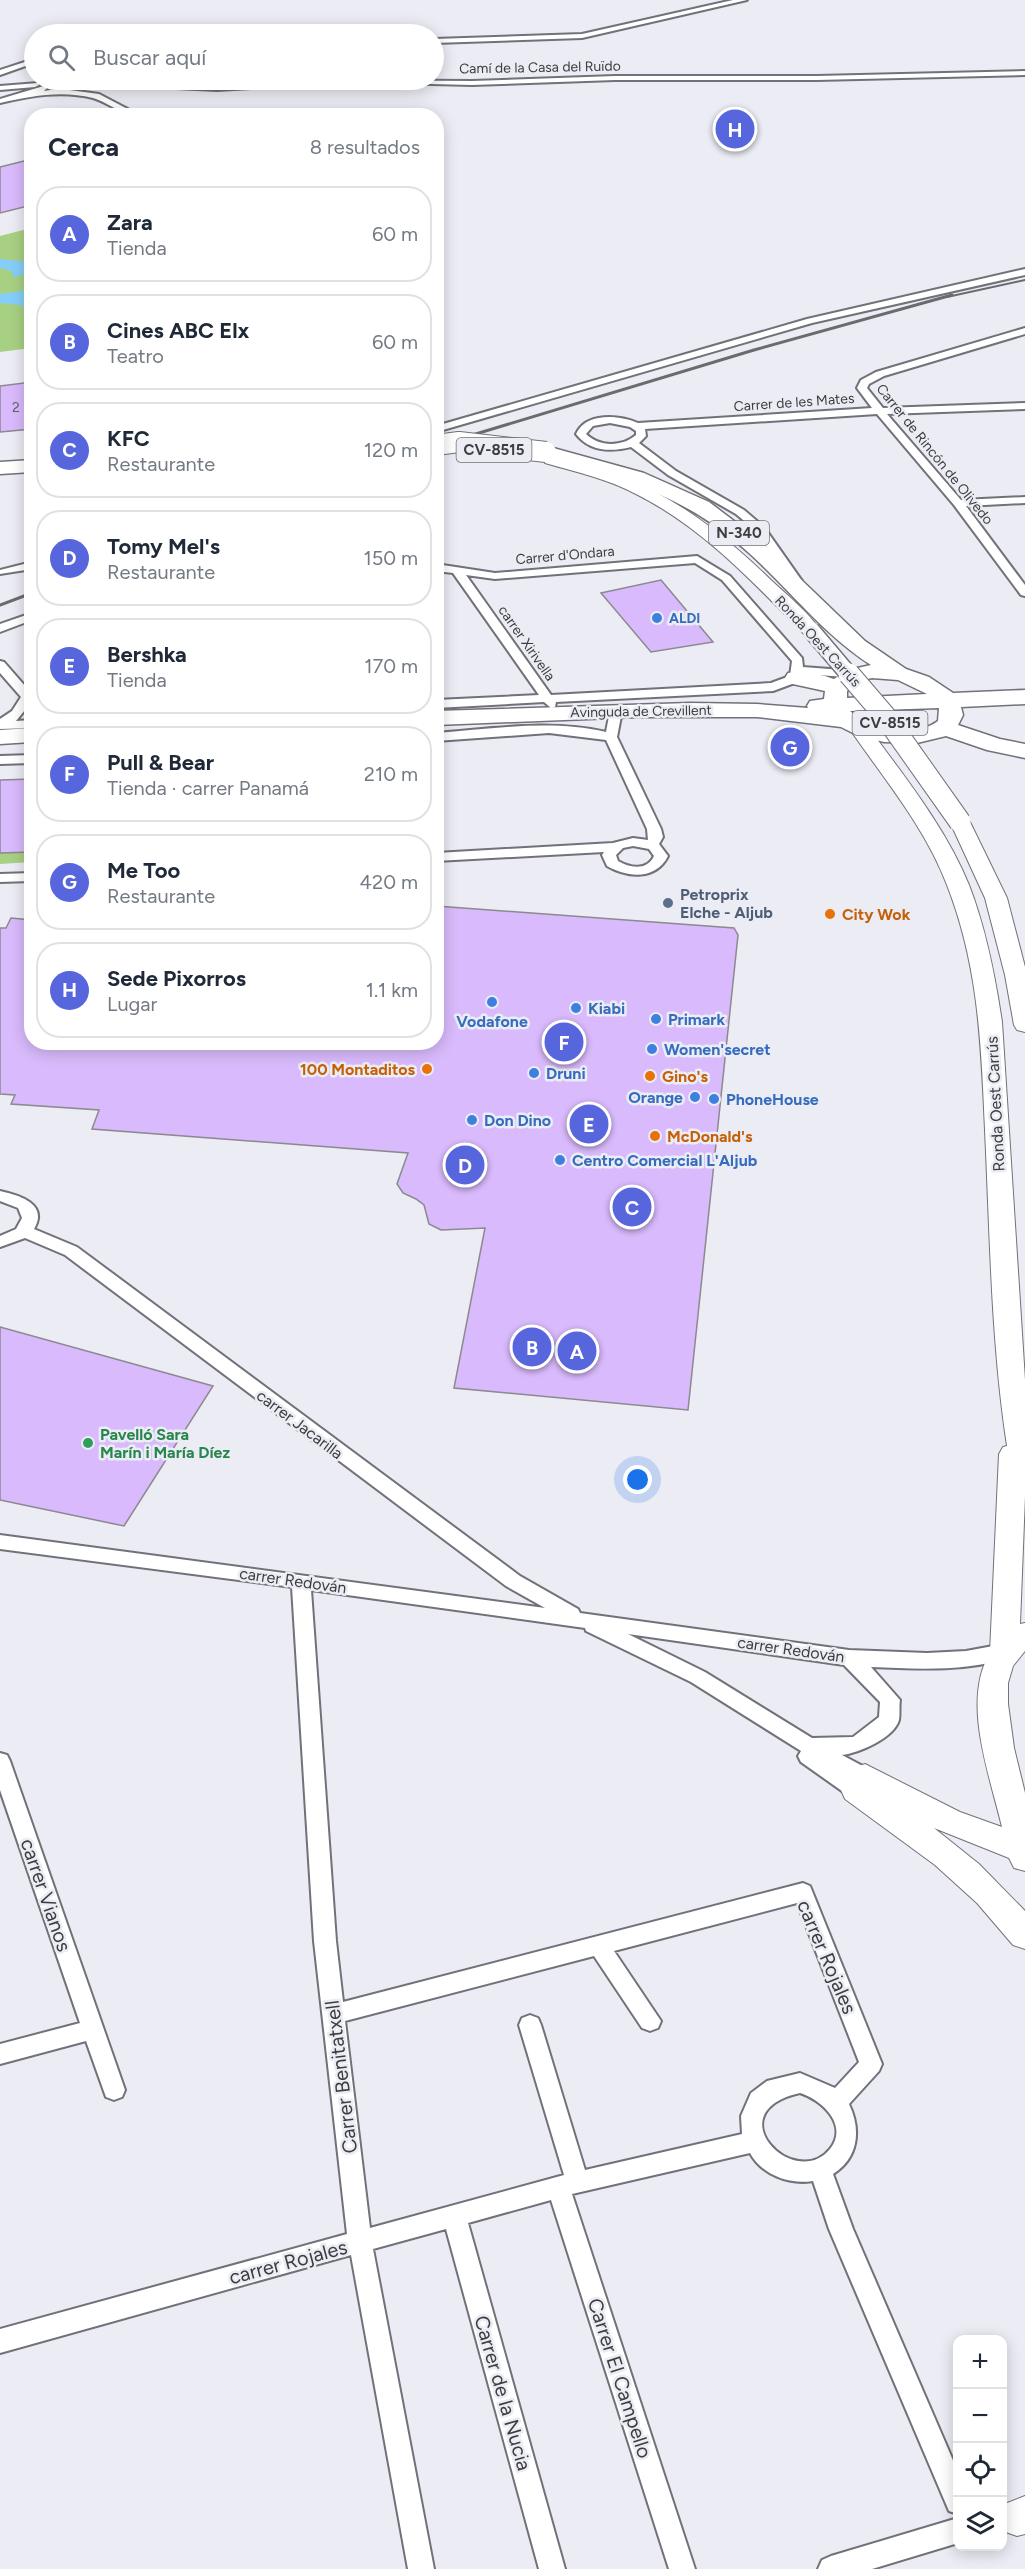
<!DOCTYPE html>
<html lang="es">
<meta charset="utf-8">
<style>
body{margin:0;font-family:Figtree,sans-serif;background:#f6f6f7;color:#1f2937}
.controls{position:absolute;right:18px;bottom:18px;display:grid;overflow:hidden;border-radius:12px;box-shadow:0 3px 15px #0003}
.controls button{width:54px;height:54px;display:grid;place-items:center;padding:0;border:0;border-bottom:2px solid #e0e1e3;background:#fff;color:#1f2937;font:30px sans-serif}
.you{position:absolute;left:638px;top:1480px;width:21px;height:21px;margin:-15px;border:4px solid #fff;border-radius:50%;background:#1a73e8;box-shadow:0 0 0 9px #1a73e833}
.badge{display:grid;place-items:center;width:39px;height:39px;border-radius:50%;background:#5766dd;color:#fff;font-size:20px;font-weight:700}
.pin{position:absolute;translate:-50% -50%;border:3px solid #fff;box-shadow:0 2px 6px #0006}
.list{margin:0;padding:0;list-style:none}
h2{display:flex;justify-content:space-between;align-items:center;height:78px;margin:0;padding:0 24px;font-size:26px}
h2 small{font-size:20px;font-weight:400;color:#747a83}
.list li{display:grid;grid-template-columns:39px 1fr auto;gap:18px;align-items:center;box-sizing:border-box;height:96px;margin:0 12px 12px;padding:0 12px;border:2px solid #e0e1e3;border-radius:24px}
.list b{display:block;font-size:22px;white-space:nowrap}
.list p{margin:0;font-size:20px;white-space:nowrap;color:#747a83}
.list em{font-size:20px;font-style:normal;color:#747a83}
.icon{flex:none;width:33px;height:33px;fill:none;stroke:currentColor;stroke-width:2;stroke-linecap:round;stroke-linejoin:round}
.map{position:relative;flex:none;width:1025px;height:2569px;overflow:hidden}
.search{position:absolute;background:#fff;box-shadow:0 3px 15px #0003;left:24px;top:24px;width:420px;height:66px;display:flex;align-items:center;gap:15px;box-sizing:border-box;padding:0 21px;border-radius:33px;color:#747a83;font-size:22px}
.panel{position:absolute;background:#fff;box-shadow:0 3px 15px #0003;left:24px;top:108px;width:420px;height:942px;border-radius:24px}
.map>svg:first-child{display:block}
</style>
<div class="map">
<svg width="1025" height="2569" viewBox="0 0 1025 2569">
<rect width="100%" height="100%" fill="#ebecf4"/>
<!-- green -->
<path fill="#a8d082" d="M31 228V348L0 352V236Z
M31 852V862L0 864V853Z"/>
<!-- water -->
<path fill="#85cef9" d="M0 259 31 262V273L14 277 11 271 0 268Z
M21 291 31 292V315L28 314 29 310 20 305 0 303V294Z"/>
<!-- building -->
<path fill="#d9bafc" stroke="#8c898f" stroke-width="1.5" d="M32 159V205L0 213V167Z
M32 382V429L0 432V386Z
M661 580 713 642 651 652 601 593Z
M32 779V852L0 853V780Z
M436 906 734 928 738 935 688 1410 454 1388 485 1228 441 1230 429 1224 424 1205 416 1199 403 1193 397 1184 408 1153 92 1129 99 1110 11 1104 15 1095 0 1094V928H6L11 918 32 920V1042H436Z
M0 1327 213 1386 124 1526 0 1500Z"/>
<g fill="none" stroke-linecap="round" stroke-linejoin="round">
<!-- street casing -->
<g stroke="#717279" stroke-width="4">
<path id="street" d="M733 0H747L582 38 434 43V39L582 34Z
M34 59V63L0 75V70Z
M1025 71V75L817 80H615L472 85 350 82 217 90 134 86H79L62 89 99 94 141 116C122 116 110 103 93 98 61 90 31 96 0 103V99L47 85 48 87 44 91 57 89 53 87 54 85 79 82 217 86 318 80 472 81 615 76H817Z
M38 83 39 85 35 87 0 90V86Z
M1025 269V275L812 323 436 432V426L807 319Z
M1025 328V334L884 376 869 384 867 388 883 408 1025 403V409L887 414 961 500 1025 497V503L966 506 1025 585V596L1021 595 954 505 877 414 645 429 646 436 639 443 676 471 744 510 764 527 802 581 796 584 792 583 756 531 736 514 668 475 631 447C611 452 590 452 576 434 586 412 619 415 638 423L872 408 857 388 861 380 876 372ZM610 423 630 427 636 431V435C622 447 599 447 586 434L593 426Z
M697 556 730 576 802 658 803 667 856 671 860 672V678L803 674 800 681 773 691 556 702 555 707 551 708 544 702 436 708V700L539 695 453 573 436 571V564L495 573ZM695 563 722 580 792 661 790 676 771 683 551 695 466 575 495 579Z
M32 562V569L0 574V570Z
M32 613V620L0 632V624Z
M0 661 4 662 32 694V706L29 705 16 721 32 720V728L0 729V719L12 711 21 697 0 673Z
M616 707 622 711 617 737 661 829 663 837 659 844 668 856C656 880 628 878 607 866L602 855 604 852 436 861V853L613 843 633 838 648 840 647 829 606 740 549 733 436 741V733C492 729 551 719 606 732L610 711ZM633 846 649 849 654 856C647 871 630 868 618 861L616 855 623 848Z
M32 755V763L0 764V756Z
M32 873V881L0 882V874Z
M0 1191C19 1195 49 1204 34 1229L77 1247 520 1576 578 1609 580 1613 849 1650 927 1653 966 1651 1004 1644 1011 1647 1014 1652 1011 1657C967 1672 917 1669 871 1667L900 1700C899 1706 900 1714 899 1720 894 1738 859 1753 842 1755L872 1771 875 1777 872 1783 863 1785 866 1790 863 1796 856 1798 849 1796 801 1762 798 1756 801 1751 691 1682 586 1631 585 1628 311 1590 336 1941 343 2002 803 1883 810 1886 882 2064 879 2071 849 2104C861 2129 859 2158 833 2174L853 2229 958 2472V2514L949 2511 829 2229 813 2181C789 2185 762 2175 750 2153L572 2194 695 2569H669L551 2200 468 2223 565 2569H539L446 2229 373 2249 434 2569H408L351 2255 0 2353V2329L347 2234 314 1941 292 1587 0 1549V1535L545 1608 506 1586 65 1255 25 1238 0 1247V1236L16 1229 22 1218 18 1208 0 1201ZM628 1634 844 1665 880 1702 879 1717 853 1737 812 1738 705 1672ZM797 1903 859 2062 835 2088 800 2073 767 2081 751 2093 741 2116 742 2134 585 2170 541 2025 538 2018 530 2015 522 2018 519 2025 564 2175 370 2228 345 2021 594 1956 642 2028 650 2031 658 2028 661 2021 614 1951ZM800 2093C822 2100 849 2125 830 2149 795 2192 715 2112 800 2093Z
M0 1753 7 1755 10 1761 125 2090 122 2097 114 2100 106 2097 86 2041 0 2064V2044L80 2023 0 1790Z
M958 2518V2543L872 2569H818L822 2560 831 2556Z"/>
</g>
<!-- primary casing -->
<g stroke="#717279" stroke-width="2">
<path id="primary" d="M551 454C647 478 701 512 772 581 788 596 808 612 820 630L818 634H804C753 582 702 527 636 494 608 479 576 472 545 463L543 459Z
M859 722 866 724C903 775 945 826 969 885 986 929 995 975 1002 1022L1025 1380V1496L1020 1624 1025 1623V1651L1013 1666 1008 1683V1704L1014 1748 1025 1793V1871L1014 1868 1009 1858 934 1828 979 1864 1025 1911V1949L1013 1945 977 1903 935 1865 845 1799 841 1790 845 1781 851 1779 854 1768 865 1764 960 1812 1002 1827C990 1776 961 1701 990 1653L999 1454 1003 1447 1007 1446C991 1342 990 1235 985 1130 981 1044 979 967 947 885 925 827 884 779 849 728L852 724Z
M960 816 967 818 970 822 1007 898 1025 967V1032L1017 1030 1014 1025 1005 975 985 898 950 822 953 818Z
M1025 2496V2534L1017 2536 1003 2531 1002 2505Z"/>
</g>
<!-- highway casing -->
<g stroke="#717279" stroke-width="3">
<path id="highway" d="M546 446 644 473 709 502 763 543 865 641 906 669 929 677 953 693 1025 690V704L961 707 963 715 958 725 1000 739 1025 744V758L987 750 946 736 917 743 884 742 859 736 841 727 757 717H639L436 725V711L690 703 757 704 808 708 807 706 810 701 824 699 825 691 788 683 785 678 788 673C803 670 820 674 834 679L848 670 871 665C824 635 790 590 749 553 687 496 619 476 539 456L536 452 539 448ZM872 678 898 680 927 694 847 698V691L864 680ZM939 708 938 721C913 739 871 731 850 711Z
M32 460V472L0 474V462Z
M32 728V742L0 744V730Z"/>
</g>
<!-- street -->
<use href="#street" fill="#fff" fill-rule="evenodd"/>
<!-- primary -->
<use href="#primary" fill="#fff" fill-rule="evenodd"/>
<!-- highway -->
<use href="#highway" fill="#fff" fill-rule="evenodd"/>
<!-- rail-far1 -->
<path stroke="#6a6b6f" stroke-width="2" d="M947 297 1025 280"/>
<!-- rail -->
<path stroke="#6a6b6f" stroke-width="3" d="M436 446 754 350 952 295
M0 605 32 593"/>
<!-- primary-bridge-far1 casing -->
<g stroke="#717279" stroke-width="19" stroke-linecap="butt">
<path id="primary-bridge-far1" d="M811 630 850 676"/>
</g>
<!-- primary-bridge casing -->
<g stroke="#717279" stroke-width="23" stroke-linecap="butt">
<path id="primary-bridge" d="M849 674 885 716 960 822"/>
</g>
<!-- highway-bridge casing -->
<g stroke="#717279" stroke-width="22" stroke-linecap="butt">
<path id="highway-bridge" d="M436 445 459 442 546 452"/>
</g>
<!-- primary-bridge-far1 -->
<use href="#primary-bridge-far1" stroke="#fff" stroke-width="16"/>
<!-- primary-bridge -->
<use href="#primary-bridge" stroke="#fff" stroke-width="21"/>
<!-- highway-bridge -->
<use href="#highway-bridge" stroke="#fff" stroke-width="20"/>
</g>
<!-- markers -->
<g fill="#3f7fe0" stroke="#ebecf4" stroke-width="2">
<circle cx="657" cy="618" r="6"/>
<circle cx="492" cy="1002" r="6"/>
<circle cx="576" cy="1008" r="6"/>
<circle cx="656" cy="1019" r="6"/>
<circle cx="652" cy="1049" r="6"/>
<circle cx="534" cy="1073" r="6"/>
<circle cx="695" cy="1097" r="6"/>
<circle cx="714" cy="1099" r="6"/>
<circle cx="472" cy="1120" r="6"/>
<circle cx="560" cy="1160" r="6"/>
</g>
<circle fill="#5c6f8a" stroke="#ebecf4" stroke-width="2" cx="668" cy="903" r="6"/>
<g fill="#e8710a" stroke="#ebecf4" stroke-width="2">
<circle cx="830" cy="914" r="6"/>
<circle cx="427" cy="1069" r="6"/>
<circle cx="650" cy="1076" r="6"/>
<circle cx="655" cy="1136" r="6"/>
</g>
<circle fill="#2e9e5b" stroke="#ebecf4" stroke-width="2" cx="88" cy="1443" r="6"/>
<g text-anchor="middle" stroke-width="5" stroke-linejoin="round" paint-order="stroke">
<!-- far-street labels -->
<g font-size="14" fill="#3c3d3f" stroke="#ebecf4">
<text transform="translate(540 67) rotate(-1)" y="5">Camí de la Casa del Ruïdo</text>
<text transform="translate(794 402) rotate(-4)" y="5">Carrer de les Mates</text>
<text transform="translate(935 454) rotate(51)" y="5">Carrer de Rincón de Olivedo</text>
<text transform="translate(565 555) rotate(-5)" y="5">Carrer d'Ondara</text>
<text transform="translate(818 641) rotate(47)" y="5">Ronda Oest Carrús</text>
<text transform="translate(527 643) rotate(55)" y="5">carrer Xirivella</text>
<text transform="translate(641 711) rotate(-1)" y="5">Avinguda de Crevillent</text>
</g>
<!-- number labels -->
<g font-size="14" fill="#635c6e">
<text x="16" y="412">2</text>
</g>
<!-- far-shop labels -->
<g font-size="14" font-weight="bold" fill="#366cbe" stroke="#ebecf4" text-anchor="start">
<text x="669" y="623">ALDI</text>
</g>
<!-- shield labels -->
<g fill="#ebecf4" stroke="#707275" stroke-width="1.5">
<rect x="456.5" y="438" width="75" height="24" rx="4.5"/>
<rect x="709" y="521" width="60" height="24" rx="4.5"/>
<rect x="852.5" y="711" width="75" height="24" rx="4.5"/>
</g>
<g font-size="15" font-weight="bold" fill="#3c3d3f">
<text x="494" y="455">CV-8515</text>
<text x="739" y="538">N-340</text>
<text x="890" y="728">CV-8515</text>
</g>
<!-- service labels -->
<g font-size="16" font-weight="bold" fill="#4e5e75" stroke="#ebecf4" text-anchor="start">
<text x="680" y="900">Petroprix<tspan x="680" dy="18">Elche - Aljub</tspan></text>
</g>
<!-- food labels -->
<g font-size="16" font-weight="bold" fill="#c56008" stroke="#ebecf4" text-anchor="start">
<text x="842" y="920">City Wok</text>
<text x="415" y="1075" text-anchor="end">100 Montaditos</text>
<text x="662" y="1082">Gino's</text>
<text x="667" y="1142">McDonald's</text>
</g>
<!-- shop labels -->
<g font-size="16" font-weight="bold" fill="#366cbe" stroke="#ebecf4" text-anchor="start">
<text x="588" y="1014">Kiabi</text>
<text x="668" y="1025">Primark</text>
<text x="492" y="1027" text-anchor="middle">Vodafone</text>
<text x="664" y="1055">Women'secret</text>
<text x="546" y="1079">Druni</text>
<text x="683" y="1103" text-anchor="end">Orange</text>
<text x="726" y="1105">PhoneHouse</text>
<text x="484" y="1126">Don Dino</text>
<text x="572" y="1166">Centro Comercial L'Aljub</text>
</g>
<!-- street labels -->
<g font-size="16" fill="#3c3d3f" stroke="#ebecf4">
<text transform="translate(995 1104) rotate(-93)" y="6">Ronda Oest Carrús</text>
<text transform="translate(300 1424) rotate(37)" y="6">carrer Jacarilla</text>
<text transform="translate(293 1580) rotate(8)" y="6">carrer Redován</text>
<text transform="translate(791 1649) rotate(8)" y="6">carrer Redován</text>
</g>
<!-- leisure labels -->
<g font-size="16" font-weight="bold" fill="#27864d" stroke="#ebecf4" text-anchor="start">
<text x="100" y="1440">Pavelló Sara<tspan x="100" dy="18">Marín i María Díez</tspan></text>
</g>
<!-- near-street labels -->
<g font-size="20" fill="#3c3d3f" stroke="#ebecf4">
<text transform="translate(46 1895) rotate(71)" y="7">carrer Vianos</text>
<text transform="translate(827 1957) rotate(67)" y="7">carrer Rojales</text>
<text transform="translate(341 2077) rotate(-97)" y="7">Carrer Benitatxell</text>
<text transform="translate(288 2262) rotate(-15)" y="7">carrer Rojales</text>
<text transform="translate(620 2378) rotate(72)" y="7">Carrer El Campello</text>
<text transform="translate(503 2393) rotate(74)" y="7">Carrer de la Nucia</text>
</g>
</g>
</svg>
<div class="controls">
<button>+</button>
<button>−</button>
<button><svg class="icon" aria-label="locate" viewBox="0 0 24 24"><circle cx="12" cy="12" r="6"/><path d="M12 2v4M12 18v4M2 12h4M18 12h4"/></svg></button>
<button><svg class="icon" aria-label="layers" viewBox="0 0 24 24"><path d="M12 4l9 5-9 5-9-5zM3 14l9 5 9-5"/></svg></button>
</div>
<div class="you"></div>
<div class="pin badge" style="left:577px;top:1351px">A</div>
<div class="pin badge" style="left:532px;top:1347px">B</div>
<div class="pin badge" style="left:632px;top:1207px">C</div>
<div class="pin badge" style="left:465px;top:1165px">D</div>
<div class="pin badge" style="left:589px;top:1124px">E</div>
<div class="pin badge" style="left:564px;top:1042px">F</div>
<div class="pin badge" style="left:790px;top:747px">G</div>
<div class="pin badge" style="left:735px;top:129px">H</div>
<div class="search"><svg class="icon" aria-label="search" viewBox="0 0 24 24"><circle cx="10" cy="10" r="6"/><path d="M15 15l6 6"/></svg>Buscar aquí</div>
<section class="panel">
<h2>Cerca<small>8 resultados</small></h2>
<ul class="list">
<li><span class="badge">A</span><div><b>Zara</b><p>Tienda</p></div><em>60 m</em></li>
<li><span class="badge">B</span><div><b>Cines ABC Elx</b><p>Teatro</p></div><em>60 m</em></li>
<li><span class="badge">C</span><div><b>KFC</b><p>Restaurante</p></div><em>120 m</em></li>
<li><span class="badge">D</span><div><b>Tomy Mel's</b><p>Restaurante</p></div><em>150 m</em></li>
<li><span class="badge">E</span><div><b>Bershka</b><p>Tienda</p></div><em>170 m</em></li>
<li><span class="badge">F</span><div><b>Pull &amp; Bear</b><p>Tienda · carrer Panamá</p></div><em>210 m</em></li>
<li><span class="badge">G</span><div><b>Me Too</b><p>Restaurante</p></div><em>420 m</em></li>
<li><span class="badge">H</span><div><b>Sede Pixorros</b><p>Lugar</p></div><em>1.1 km</em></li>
</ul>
</section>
</div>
